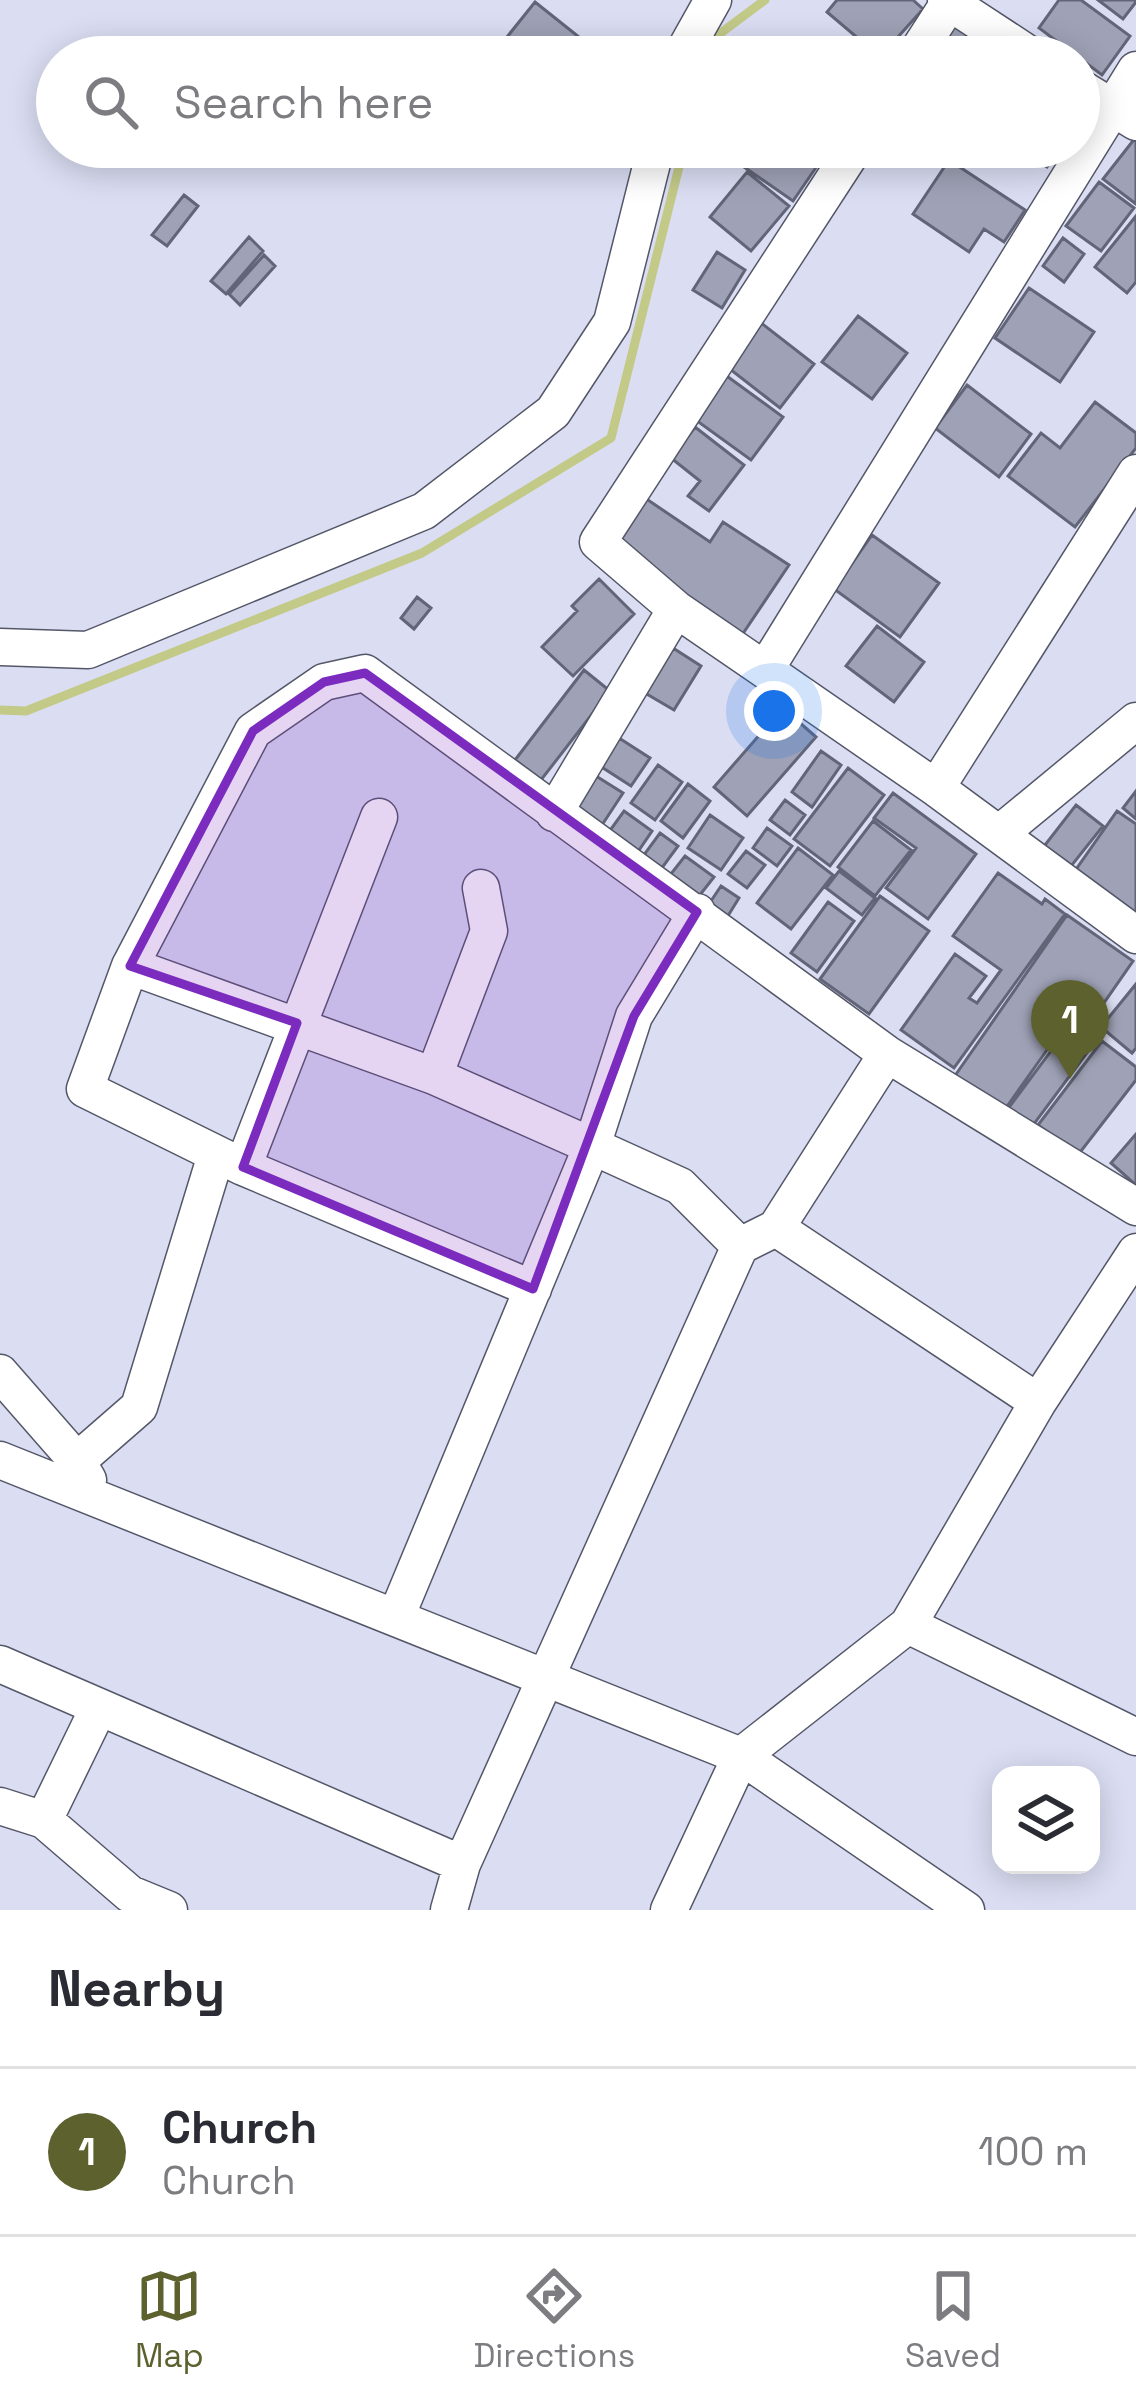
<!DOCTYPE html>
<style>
body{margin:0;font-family:"Space Grotesk",sans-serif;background:#f2f2f3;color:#2b2b33}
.controls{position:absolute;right:36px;bottom:36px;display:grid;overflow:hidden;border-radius:24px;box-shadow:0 6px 30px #0003}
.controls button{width:108px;height:108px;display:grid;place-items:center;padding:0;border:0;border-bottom:3px solid #e1e1e2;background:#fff;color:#2b2b33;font:60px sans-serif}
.you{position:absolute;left:774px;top:711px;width:42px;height:42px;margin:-30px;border:9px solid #fff;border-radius:50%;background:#1a73e8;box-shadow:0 0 0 18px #1a73e833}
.badge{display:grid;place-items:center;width:78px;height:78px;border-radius:50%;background:#5c612e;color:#fff;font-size:39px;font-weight:700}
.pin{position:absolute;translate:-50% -99px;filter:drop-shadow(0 3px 6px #0008)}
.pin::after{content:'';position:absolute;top:63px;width:42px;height:36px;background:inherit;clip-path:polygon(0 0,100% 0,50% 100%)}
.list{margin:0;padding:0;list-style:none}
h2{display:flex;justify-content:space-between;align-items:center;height:156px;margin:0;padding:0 48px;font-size:51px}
h2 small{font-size:39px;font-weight:400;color:#7c7c81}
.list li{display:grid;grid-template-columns:78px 1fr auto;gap:36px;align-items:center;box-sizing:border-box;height:168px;padding:0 48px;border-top:3px solid #e1e1e2}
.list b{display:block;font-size:45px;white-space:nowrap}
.list p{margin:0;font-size:39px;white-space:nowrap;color:#7c7c81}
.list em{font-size:39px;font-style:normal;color:#7c7c81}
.icon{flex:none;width:66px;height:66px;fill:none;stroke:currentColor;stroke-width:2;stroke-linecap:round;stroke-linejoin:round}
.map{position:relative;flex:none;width:1136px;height:1910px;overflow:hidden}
.search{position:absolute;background:#fff;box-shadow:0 6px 30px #0003;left:36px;right:36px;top:36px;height:132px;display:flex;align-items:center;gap:30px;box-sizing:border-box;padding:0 42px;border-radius:66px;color:#7c7c81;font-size:45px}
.sheet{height:324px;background:#fff}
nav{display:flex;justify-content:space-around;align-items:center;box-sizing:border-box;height:168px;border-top:3px solid #e1e1e2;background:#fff;font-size:33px;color:#7c7c81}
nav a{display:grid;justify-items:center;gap:6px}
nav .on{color:#5c612e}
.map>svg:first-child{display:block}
</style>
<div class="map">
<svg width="1136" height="1910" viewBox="0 0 1136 1910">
<rect width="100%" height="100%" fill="#dbdef3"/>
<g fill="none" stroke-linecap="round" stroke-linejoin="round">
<!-- stream -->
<path stroke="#c3ca88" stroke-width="9" d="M706 57 710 41 765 0
M0 710 26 711 422 553 611 438 684 147"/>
</g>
<!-- building -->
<path fill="#9fa2b6" stroke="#626577" stroke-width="3" d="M837 0H913L923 9 880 57 827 12Z
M1059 0H1081L1130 36 1102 75 1039 28Z
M1098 0H1136V2L1123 19Z
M535 2 604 57H491Z
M955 18 1011 57H927Z
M1136 137V204L1103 179Z
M728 147H830L793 201 724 153Z
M914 147H939L931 159Z
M1018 147H1061L1047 167Z
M949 160 1025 210 1004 242 984 229 969 252 913 214Z
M747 172 789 206 751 251 710 217Z
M1099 182 1134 208 1101 251 1066 226Z
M184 195 198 206 167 246 152 235Z
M1136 216V282L1127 293 1095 267Z
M249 237 263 251 226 294 211 281Z
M1063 238 1084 254 1064 282 1043 266Z
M717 252 745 270 722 308 693 290Z
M264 255 275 266 240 305 229 294Z
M1029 288 1094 332 1060 382 995 338Z
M858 316 907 353 872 399 822 362Z
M760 322 814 364 780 408 726 366Z
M724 374 783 417 751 460 693 418Z
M967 385 1031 434 999 477 935 428Z
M1095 402 1136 433V448L1075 527 1008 476 1041 433 1060 448Z
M695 427 744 465 709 511 688 496 700 481 671 458Z
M645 498 710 542 723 522 789 565 742 635 612 548Z
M872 535 939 583 900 637 834 589Z
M599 579 634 614 573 676 542 647 577 611 572 606Z
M417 597 431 608 414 629 401 618Z
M877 626 924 662 894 702 846 666Z
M673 648 701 666 674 710 645 693Z
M584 670 610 691 541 780 515 760Z
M783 708 816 737 747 816 714 787Z
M619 738 650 758 631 786 600 766Z
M821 751 841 765 812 807 792 792Z
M658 765 682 782 655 820 631 803Z
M848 768 884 795 830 866 794 839Z
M596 776 623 793 602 825 576 808Z
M688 784 710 801 683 838 661 821Z
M1136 791V819L1123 808Z
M893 793 976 854 928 919 886 888 916 848 874 818Z
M785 800 805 815 790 835 770 820Z
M1076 805 1103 826 1064 875 1038 854Z
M624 811 652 831 635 856 606 836Z
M1117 811 1136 824V925L1070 878Z
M710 815 743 838 721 870 688 848Z
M873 821 911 850 875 896 838 867Z
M767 828 792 846 777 866 753 848Z
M660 833 678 846 659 872 641 859Z
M798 848 833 875 791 929 757 903Z
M746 851 765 865 747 888 728 874Z
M685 856 714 877 696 900 667 879Z
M839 871 875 898 862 915 826 888Z
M998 873 1042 904 1045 899 1065 914 954 1068 901 1030 955 954 986 976 969 998 977 1003 1001 970 953 936Z
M721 886 739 898 726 919 707 907Z
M880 896 929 931 869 1014 820 979Z
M828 902 854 921 817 972 791 953Z
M1067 915 1133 961 1090 1023 1049 995 1034 1016 1059 1033 1003 1112 952 1080Z
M1136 984V1048L1132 1053 1101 1027Z
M1068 1028 1092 1046 1031 1128 1007 1110Z
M1102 1041 1136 1067V1080L1078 1155 1038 1125Z
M1136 1134V1185L1111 1163Z"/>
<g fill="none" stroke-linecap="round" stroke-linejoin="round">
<!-- street casing -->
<g stroke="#545768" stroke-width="39">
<path id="street" d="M946 0 1033 57
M681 57 713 0
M914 57 949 3
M1136 70 765 670 936 788 1136 935
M1079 87 1136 122
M0 647 88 650 424 511 553 412 612 322 656 147
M765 670 676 609 598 542 855 147
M936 788 1136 473
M554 813 676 609
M999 834 1136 721
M130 966 434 1076 592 1146 680 1186 740 1246
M887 1054 776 1228 1038 1402
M434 1076 489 931 481 888
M243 1167 379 817
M533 1289 243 1167 85 1089 130 966 253 731 324 682 365 673 887 1054 1136 1207
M0 1373 77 1461 88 1480
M0 1460 741 1756 966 1910
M77 1461 139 1407 216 1155
M396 1617 592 1146 634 1016 697 912
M908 1625 1136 1737
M0 1664 462 1864
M0 1806 44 1820 130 1894 169 1910
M44 1820 99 1707
M449 1910 462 1864 740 1246 776 1228
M669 1910 741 1756 908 1625 1038 1402 1136 1252"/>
</g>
<!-- street -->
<use href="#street" stroke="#fff" stroke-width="36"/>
</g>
<!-- marked area -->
<path fill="#7b2cbf" fill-opacity="0.2" stroke="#7b2cbf" stroke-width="9" stroke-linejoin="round" d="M365 673 697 912 634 1016 533 1289 243 1167 297 1023 130 966 253 731 324 682Z"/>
</svg>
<div class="controls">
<button><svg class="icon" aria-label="layers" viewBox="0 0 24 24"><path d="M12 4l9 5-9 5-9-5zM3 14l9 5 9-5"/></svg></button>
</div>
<div class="you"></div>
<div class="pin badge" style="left:1070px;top:1079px">1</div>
<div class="search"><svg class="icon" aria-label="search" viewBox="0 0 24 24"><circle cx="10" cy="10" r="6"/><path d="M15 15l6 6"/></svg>Search here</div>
</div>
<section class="sheet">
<h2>Nearby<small></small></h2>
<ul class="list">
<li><span class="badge">1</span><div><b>Church</b><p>Church</p></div><em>100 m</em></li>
</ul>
</section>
<nav>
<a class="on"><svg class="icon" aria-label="map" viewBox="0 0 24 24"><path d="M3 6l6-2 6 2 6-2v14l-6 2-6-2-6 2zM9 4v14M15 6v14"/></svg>Map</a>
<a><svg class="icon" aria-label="directions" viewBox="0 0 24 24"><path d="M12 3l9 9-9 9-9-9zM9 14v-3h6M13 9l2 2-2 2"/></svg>Directions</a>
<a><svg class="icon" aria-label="saved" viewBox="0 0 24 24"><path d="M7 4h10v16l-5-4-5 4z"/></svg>Saved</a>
</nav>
